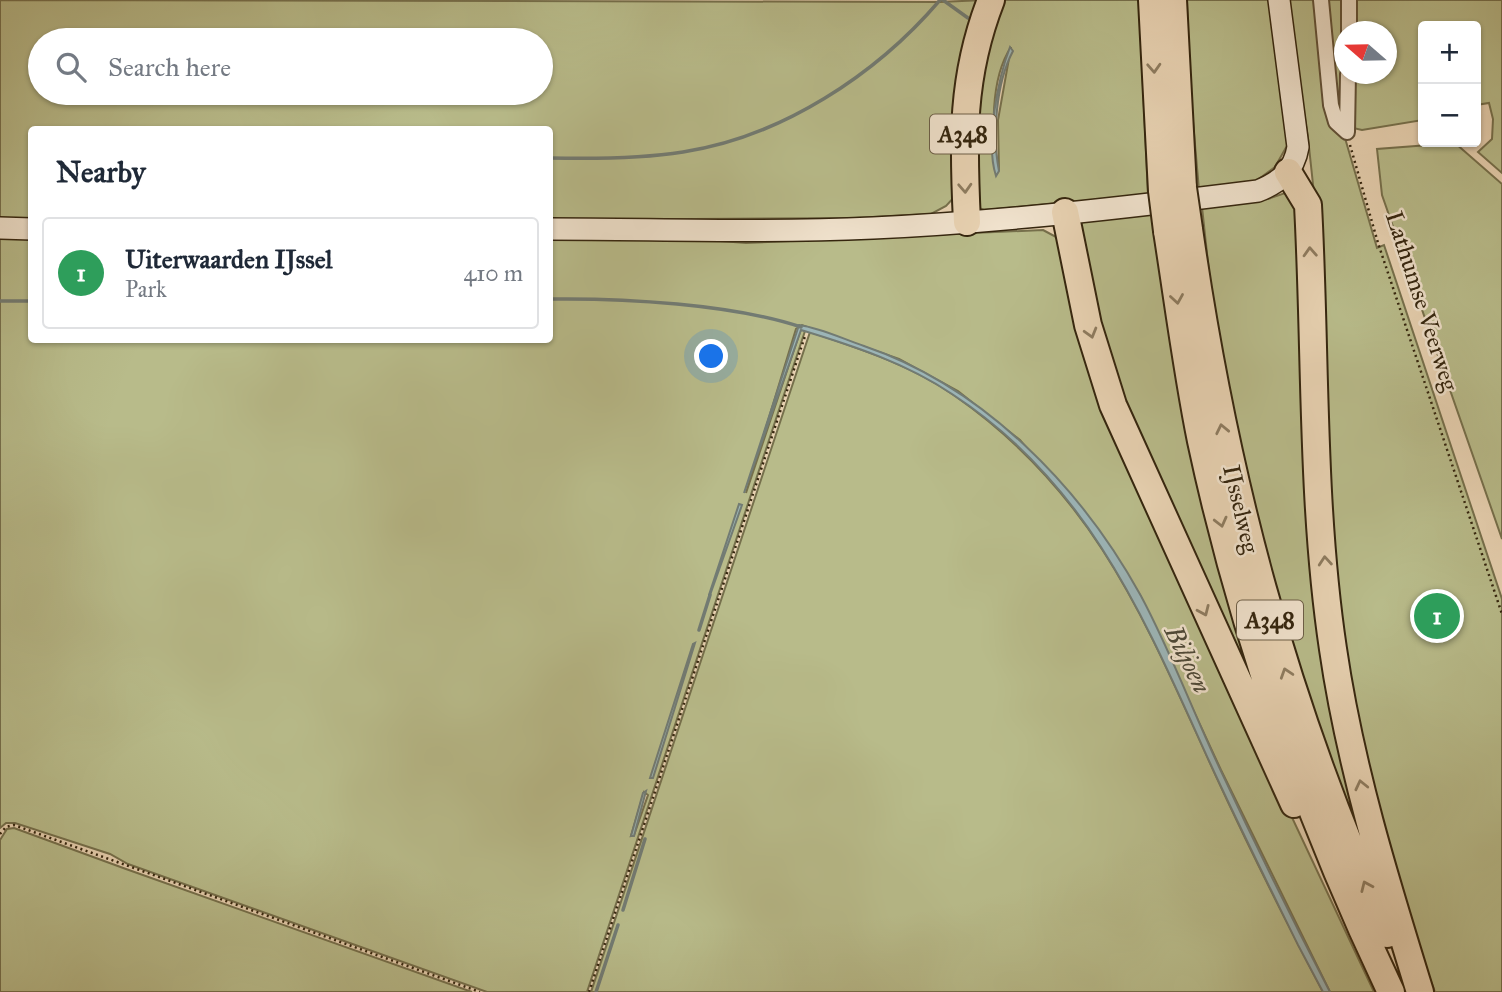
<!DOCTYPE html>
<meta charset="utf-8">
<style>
body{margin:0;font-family:"IM FELL Great Primer",serif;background:#f2f2f3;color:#1f2937}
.controls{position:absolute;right:21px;top:21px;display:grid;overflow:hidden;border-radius:7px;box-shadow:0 2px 5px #0004}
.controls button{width:63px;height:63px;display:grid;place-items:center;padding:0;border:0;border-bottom:2px solid #e0e1e3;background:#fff;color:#1f2937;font:35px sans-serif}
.compass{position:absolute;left:1334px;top:21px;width:63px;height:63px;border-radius:50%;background:#fff;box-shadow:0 2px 5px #0004;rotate:290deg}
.you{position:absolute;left:712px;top:357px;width:24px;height:24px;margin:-18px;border:5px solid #fff;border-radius:50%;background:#1a73e8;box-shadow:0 0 0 10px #1a73e833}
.badge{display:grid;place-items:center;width:46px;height:46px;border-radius:50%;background:#db2777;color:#fff;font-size:23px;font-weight:700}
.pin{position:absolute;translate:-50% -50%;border:4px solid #fff;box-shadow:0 2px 7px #0006}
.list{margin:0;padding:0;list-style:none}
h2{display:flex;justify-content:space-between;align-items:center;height:91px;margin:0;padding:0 28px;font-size:30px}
h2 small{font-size:23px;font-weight:400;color:#747a83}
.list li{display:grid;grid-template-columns:46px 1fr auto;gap:21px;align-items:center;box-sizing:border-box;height:112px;margin:0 14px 14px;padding:0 14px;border:2px solid #e0e1e3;border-radius:7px}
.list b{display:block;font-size:26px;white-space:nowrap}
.list p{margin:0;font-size:23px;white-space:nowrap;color:#747a83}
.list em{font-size:23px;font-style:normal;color:#747a83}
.icon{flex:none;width:38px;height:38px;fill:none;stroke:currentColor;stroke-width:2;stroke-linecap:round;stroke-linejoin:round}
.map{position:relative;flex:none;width:1502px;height:992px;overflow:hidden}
.search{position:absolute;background:#fff;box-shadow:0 2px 5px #0004;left:28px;top:28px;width:525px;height:77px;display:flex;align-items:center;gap:18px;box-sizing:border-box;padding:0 24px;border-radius:38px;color:#747a83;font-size:26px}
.panel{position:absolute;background:#fff;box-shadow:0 2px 5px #0004;left:28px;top:126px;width:525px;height:217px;border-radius:7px}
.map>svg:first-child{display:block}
</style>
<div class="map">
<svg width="1502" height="992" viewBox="0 0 1502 992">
<rect width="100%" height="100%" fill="#e8d2b2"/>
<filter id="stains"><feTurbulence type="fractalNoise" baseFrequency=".00286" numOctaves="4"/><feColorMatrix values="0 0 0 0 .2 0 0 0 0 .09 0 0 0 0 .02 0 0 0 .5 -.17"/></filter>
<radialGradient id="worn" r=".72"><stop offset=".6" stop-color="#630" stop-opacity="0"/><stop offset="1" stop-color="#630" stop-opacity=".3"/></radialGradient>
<!-- green -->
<path fill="#b8bb8a" stroke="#76704c" stroke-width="2" fill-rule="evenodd" d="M0 0 940 2 984 0 957 194 946 206 931 214 855 218 550 220V130H32L31 221H0ZM40 40H541V93H40Z
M997 0H1139L1148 195 984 210 979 208 969 148ZM1011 47 998 120 999 171C991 135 990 79 1011 47Z
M1187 0H1271L1288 144 1275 167 1256 181 1199 190 1189 76Z
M1286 0H1316L1326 112 1331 126 1345 138 1377 248 1384 245 1502 599V992H1435L1397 890 1338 638 1319 240 1308 138Z
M1327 0H1347L1343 120 1339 114Z
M1352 0H1502V173L1478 152 1492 139 1493 119 1489 103 1476 105V26H1423V120L1362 130 1353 128 1351 74H1386V32L1352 31Z
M1455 143 1502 184V539L1382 195 1377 149Z
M1285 193 1299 202 1313 555 1387 901 1337 781 1297 665 1245 474 1213 309 1202 207 1268 199Z
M1152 211C1176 392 1212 558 1270 732L1119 405 1079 224 1085 218Z
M1043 230 1058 238 1249 726 1374 992H1330L1221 770 1140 595 1109 545 1020 440 958 391 899 359 802 325 796 329 746 493 801 329 805 331 587 992H487L128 864 110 854 15 823H6L0 828V238H31L32 340H550V236H656L746 243ZM644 792 648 795 634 835 631 836Z
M810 332C860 349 911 365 955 396 1097 495 1146 623 1215 774 1249 848 1285 920 1323 992H591Z
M14 828 126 869 472 992H0V840L7 829Z"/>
<!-- water -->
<path fill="#9cb5b7" stroke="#727b73" stroke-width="2" d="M1010 47 1013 51C996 83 992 136 999 171L996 176C985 143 998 78 1010 47Z
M799 325C821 328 843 339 864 346 984 387 1081 487 1141 596 1171 652 1193 712 1220 769 1255 844 1292 919 1330 992H1323L1298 945C1268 884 1238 824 1210 763 1145 620 1090 484 952 394 906 363 854 346 801 330L744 493Z
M739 504 742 505 709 598V595Z
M695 643 653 778H650L693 644Z
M646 791 634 836H631L643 793Z"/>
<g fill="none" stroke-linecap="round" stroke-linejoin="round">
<!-- stream -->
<path stroke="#727b73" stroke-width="3.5" d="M943 0 968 18
M550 158C594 159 639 159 683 152 781 137 876 75 940 0
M550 299C623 298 732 304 801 327
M0 301H32
M699 630 710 595
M623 910 645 839
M596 992 618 925"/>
<!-- street casing -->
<g stroke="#615037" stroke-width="18">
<path id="street" d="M1321 0 1331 105 1336 122 1347 132
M1349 32V0
M1347 132 1348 74"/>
</g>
<!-- secondary casing -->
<g stroke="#34250e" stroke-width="24">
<path id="secondary" d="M0 228 32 229
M550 229C657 229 765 233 873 228 1002 222 1130 207 1258 191 1280 182 1294 171 1298 147L1279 0"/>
</g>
<!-- highway casing -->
<g stroke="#34250e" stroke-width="30">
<path id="highway" d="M1152 0 1162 191
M1173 0 1183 188
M1288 172 1308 205C1316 352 1311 502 1333 649 1350 766 1385 879 1420 992
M1065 212 1088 325 1113 405 1294 804
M967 222C963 141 961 77 991 0
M1189 229C1225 481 1284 701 1387 934
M1167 231C1178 301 1187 372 1201 441 1242 632 1307 816 1391 992"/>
</g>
<!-- path -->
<path stroke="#34250e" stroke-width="2.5" stroke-dasharray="2 3.5" stroke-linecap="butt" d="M1350 145 1378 243 1502 614
M0 834 6 827 14 825 480 992
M589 992 805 336"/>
<!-- street -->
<use href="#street" stroke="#f0e2cd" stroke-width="14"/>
<!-- secondary -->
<use href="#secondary" stroke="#f0e2cd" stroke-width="21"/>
<!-- highway -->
<use href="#highway" stroke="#e8d2b2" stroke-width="26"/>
<!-- highway-bridge casing -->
<g stroke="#34250e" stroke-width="30" stroke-linecap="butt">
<path id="highway-bridge" d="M1183 188 1189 229
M1162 191 1167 231"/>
</g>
<!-- highway-bridge -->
<use href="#highway-bridge" stroke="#e8d2b2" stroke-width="26"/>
</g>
<!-- one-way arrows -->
<defs><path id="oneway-chevron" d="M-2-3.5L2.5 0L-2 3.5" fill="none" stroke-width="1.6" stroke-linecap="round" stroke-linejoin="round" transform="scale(1.75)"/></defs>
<g stroke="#8e7c60">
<use href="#oneway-chevron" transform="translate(1154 68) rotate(87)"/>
<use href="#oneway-chevron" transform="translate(965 188) rotate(87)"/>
<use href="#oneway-chevron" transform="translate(1310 252) rotate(-93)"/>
<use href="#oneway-chevron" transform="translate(1177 299) rotate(81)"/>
<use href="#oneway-chevron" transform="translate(1091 333) rotate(74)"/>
<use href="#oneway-chevron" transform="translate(1222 429) rotate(-102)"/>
<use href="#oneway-chevron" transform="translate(1221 522) rotate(76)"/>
<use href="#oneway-chevron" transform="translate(1325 561) rotate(-95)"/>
<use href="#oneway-chevron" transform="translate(1204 611) rotate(66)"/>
<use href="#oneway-chevron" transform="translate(1286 673) rotate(-108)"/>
<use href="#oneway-chevron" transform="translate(1361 785) rotate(-103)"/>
<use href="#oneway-chevron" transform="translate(1366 886) rotate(-114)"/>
</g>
<g text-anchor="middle" stroke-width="5" stroke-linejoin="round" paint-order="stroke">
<!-- shield labels -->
<g fill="#f0e2cd" stroke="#6c5e47" stroke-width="2">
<rect x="930" y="114.5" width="66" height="39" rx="5"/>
<rect x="1237" y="600.5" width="66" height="39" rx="5"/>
</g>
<g font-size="23" font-weight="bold" fill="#34250e">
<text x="963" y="142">A348</text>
<text x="1270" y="628">A348</text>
</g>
<!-- street labels -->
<g font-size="24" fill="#34250e" stroke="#f0e2cd">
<text transform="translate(1422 301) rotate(72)" y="8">Lathumse Veerweg</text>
<text transform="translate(1241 509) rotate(77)" y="8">IJsselweg</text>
</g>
<!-- water labels -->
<g font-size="26" font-style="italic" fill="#4e4938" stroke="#f0e2cd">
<text transform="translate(1188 659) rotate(64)" y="9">Biljoen</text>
</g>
</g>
<rect width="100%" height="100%" filter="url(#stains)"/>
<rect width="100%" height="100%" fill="url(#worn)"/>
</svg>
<div class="controls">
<button>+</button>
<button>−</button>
</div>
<svg class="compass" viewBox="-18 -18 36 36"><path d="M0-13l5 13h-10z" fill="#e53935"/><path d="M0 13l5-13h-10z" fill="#747a83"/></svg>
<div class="you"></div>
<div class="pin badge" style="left:1437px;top:616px;background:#2e9e5b">1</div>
<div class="search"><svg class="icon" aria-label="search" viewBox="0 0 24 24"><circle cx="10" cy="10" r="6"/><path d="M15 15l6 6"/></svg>Search here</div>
<section class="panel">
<h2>Nearby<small></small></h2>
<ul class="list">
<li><span class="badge" style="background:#2e9e5b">1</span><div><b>Uiterwaarden IJssel</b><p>Park</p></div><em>410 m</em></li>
</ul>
</section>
</div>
